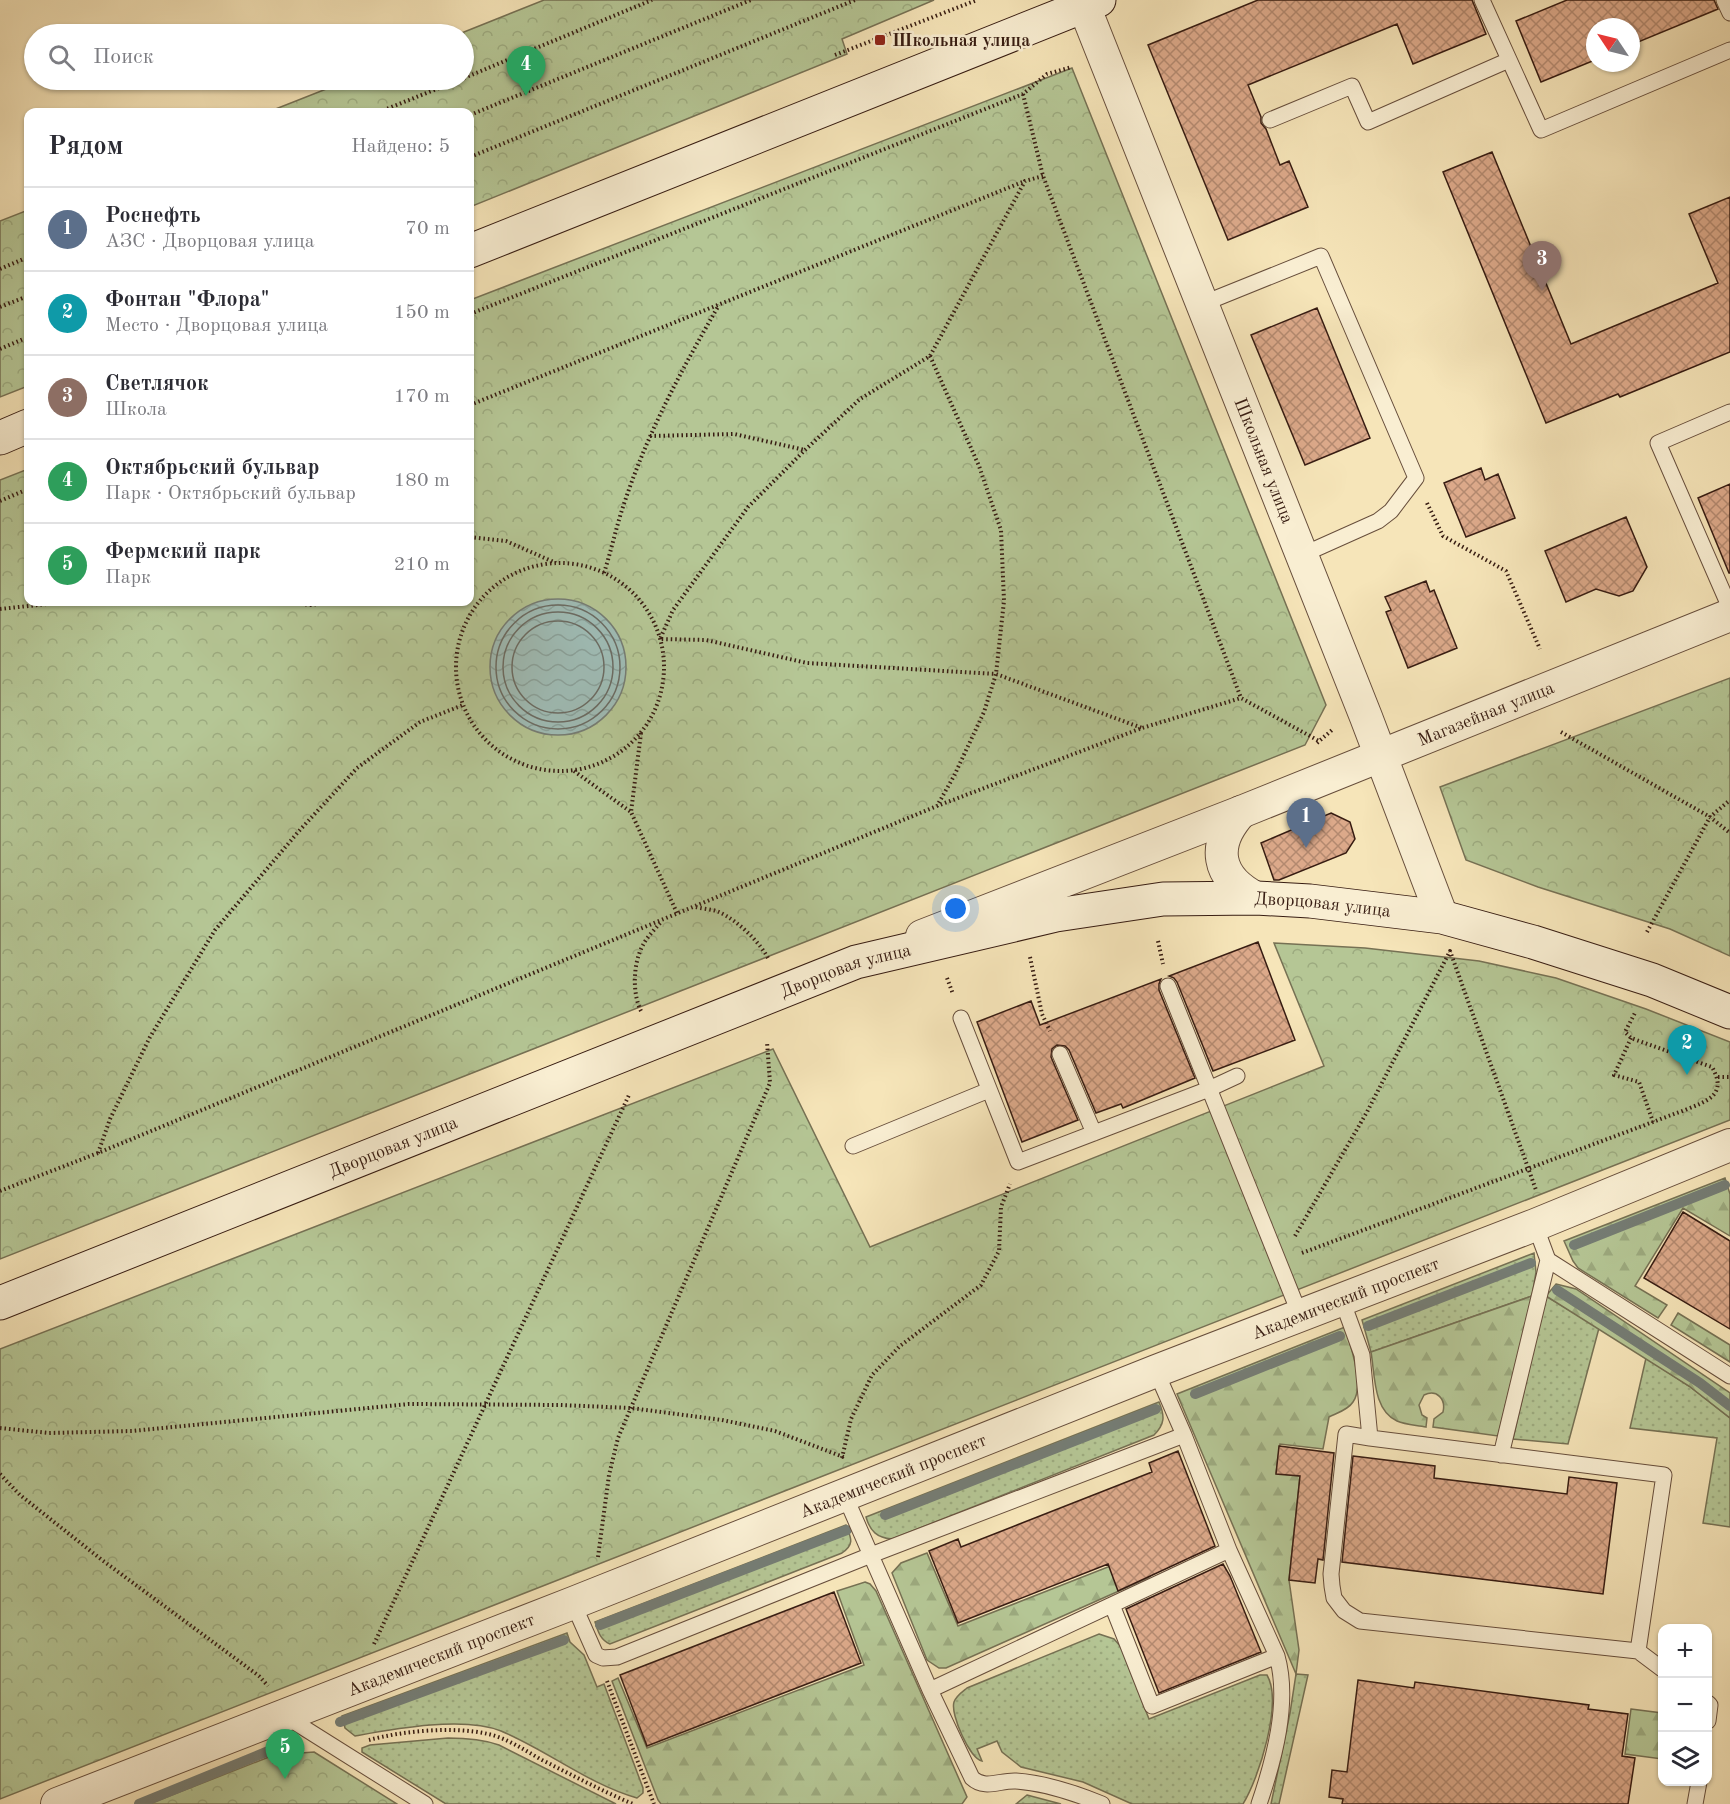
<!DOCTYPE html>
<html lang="ru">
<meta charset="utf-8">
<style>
body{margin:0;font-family:"Old Standard TT",serif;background:#f7f7f7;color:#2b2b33}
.controls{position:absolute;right:18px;bottom:18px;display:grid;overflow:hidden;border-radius:12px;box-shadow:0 2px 4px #0004}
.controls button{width:54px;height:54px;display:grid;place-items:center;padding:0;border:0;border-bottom:2px solid #e1e1e2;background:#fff;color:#2b2b33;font:30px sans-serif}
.compass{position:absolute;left:1586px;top:18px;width:54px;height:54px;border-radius:50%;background:#fff;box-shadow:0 2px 4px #0004;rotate:305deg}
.you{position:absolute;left:956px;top:909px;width:21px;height:21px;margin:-15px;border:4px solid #fff;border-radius:50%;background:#1a73e8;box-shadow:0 0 0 9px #1a73e833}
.badge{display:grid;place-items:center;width:39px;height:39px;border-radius:50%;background:#8f2418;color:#fff;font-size:20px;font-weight:700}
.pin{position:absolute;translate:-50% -50px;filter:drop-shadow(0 2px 3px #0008)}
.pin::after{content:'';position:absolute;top:32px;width:21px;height:18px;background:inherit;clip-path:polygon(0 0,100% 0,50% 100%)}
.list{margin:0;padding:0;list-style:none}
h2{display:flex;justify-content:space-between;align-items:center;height:78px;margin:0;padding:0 24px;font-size:26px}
h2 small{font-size:20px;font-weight:400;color:#7c7c81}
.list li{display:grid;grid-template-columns:39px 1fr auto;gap:18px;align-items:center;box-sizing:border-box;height:84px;padding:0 24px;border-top:2px solid #e1e1e2}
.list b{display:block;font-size:22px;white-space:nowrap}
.list p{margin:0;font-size:20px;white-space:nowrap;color:#7c7c81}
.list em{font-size:20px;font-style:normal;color:#7c7c81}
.icon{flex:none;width:33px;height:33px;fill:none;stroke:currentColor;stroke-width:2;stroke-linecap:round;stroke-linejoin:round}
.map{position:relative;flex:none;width:1730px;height:1804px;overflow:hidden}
.search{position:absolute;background:#fff;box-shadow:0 2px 4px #0004;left:24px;top:24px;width:450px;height:66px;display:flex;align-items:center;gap:15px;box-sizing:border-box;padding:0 21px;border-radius:33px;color:#7c7c81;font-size:22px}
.panel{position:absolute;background:#fff;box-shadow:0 2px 4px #0004;left:24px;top:108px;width:450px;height:498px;border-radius:12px}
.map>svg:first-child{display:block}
</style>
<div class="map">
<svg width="1730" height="1804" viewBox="0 0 1730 1804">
<defs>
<pattern id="grass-dots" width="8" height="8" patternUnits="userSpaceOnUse" patternTransform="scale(1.5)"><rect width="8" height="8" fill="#b5c695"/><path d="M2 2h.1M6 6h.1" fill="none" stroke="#9caa7f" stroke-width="1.8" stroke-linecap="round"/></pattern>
<pattern id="forest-firs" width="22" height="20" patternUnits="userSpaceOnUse" patternTransform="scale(1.5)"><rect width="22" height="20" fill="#b5c695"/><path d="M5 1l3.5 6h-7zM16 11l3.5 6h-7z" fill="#9caa7f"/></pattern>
<pattern id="park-crowns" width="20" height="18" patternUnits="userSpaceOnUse" patternTransform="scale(1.5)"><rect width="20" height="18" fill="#b5c695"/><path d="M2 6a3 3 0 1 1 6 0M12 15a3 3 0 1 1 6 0" fill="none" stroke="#9caa7f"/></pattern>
<pattern id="water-waves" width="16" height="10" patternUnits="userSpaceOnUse" patternTransform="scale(1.5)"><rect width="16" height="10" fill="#9fbdb7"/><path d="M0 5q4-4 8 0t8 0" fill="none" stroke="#8aa29c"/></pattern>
<pattern id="building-cross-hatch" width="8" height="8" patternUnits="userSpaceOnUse" patternTransform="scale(1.5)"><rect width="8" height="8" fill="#dca98a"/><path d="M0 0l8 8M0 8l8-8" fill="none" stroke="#b3896f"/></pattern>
</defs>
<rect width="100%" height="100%" fill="#f6e5b9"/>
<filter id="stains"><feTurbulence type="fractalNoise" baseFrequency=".00333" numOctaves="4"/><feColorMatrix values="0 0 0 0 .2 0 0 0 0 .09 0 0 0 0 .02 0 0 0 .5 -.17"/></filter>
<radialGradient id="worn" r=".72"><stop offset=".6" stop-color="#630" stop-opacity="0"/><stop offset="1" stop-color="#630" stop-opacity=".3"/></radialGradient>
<!-- grass -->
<path fill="url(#grass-dots)" stroke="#767154" stroke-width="1.5" d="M1534 1253 1536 1272 1532 1296 1371 1352 1362 1320Z
M1546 1296 1599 1328 1568 1444 1513 1439Z
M1646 1358 1689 1386 1730 1418V1527L1703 1523 1717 1438 1630 1428Z
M1159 1402C1165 1416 1165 1424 1154 1435L892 1539C877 1538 870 1531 866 1517Z
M846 1525C851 1538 855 1544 842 1553L610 1644C600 1640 598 1631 595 1622Z
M567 1633 570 1642 584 1655 597 1687 604 1684 643 1788V1793L637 1798C588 1784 547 1750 501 1731 463 1716 394 1729 355 1736L345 1728 342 1716Z
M1099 1634 1114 1639 1121 1647 1149 1719 1260 1675H1267C1283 1702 1259 1778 1243 1804H1132L1083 1782 1021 1767 1002 1752 997 1741 977 1749 982 1761C970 1759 950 1714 954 1702 956 1696 962 1692 967 1688Z
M1296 1674 1308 1675 1279 1804H1271L1290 1713Z
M448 1738C466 1738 482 1739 499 1745L616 1804H446L362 1752V1748L370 1745Z
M1027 1795 1061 1804H1016Z"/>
<!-- forest -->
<path fill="url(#forest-firs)" stroke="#767154" stroke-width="1.5" d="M1725 1178 1730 1194V1236L1683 1208 1635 1286 1667 1305 1658 1318 1578 1268 1573 1261 1564 1241Z
M1556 1284 1576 1289 1730 1393V1418L1689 1386 1546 1296Z
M1532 1296 1498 1436 1433 1427 1434 1419 1443 1412C1446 1399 1437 1389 1424 1395L1419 1405 1422 1415 1427 1418 1426 1427C1417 1425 1406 1425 1397 1421 1373 1410 1375 1375 1371 1352Z
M1678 1313 1730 1345V1362L1671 1325Z
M1345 1327C1350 1344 1365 1386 1353 1402 1348 1410 1337 1413 1329 1417L1323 1449 1280 1444 1276 1473 1300 1476 1289 1580 1299 1650 1296 1674 1177 1394Z
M1151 1550 1154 1573 1148 1578 946 1668H939L927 1660 892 1573 901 1563 927 1553 958 1626Z
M865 1582 870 1584 876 1591 967 1797 962 1804H661L658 1800 612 1681 618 1678 647 1748 864 1665 837 1591Z
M1631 1709 1662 1713V1759L1625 1754Z"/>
<!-- park -->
<path fill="url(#park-crowns)" stroke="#767154" stroke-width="1.5" d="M544 0H934L842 39 847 54 470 207V112H268L349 80H464V34H459Z
M1072 68 1326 705 1305 745 0 1259V480L28 469V602H470V300Z
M28 210V386L0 397V221Z
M1730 678V956L1670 929 1538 887 1466 860 1440 787Z
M1274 943 1365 948 1479 961 1556 978 1646 1009 1730 1042V1120L0 1799V1349L773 1049 870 1247 1324 1066Z
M314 1752 397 1804H149L274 1755Z"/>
<!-- water -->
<path fill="url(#water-waves)" stroke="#757d75" stroke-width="1.5" d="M490 667a68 68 0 1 1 136 0a68 68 0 1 1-136 0Z"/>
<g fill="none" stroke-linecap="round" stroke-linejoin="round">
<!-- shore -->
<path stroke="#6b6c64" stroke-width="1.5" d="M496 667a62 62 0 1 1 124 0a62 62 0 1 1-124 0Z
M503 667a55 55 0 1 1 110 0a55 55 0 1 1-110 0Z
M512 667a46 46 0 1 1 92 0a46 46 0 1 1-92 0Z"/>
<!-- stream -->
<path stroke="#757d75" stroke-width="10" d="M1574 1245 1725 1185
M1557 1290 1700 1383 1730 1406
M1368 1326 1531 1263
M1195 1394 1340 1336
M885 1515 1156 1409
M600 1625 847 1530
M340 1722 564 1640
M139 1804 271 1750"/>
</g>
<!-- building -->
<path fill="url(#building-cross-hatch)" stroke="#371c12" stroke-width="1.5" d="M1258 0H1472L1486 34 1413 64 1397 24 1248 85 1261 117V123L1266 129 1280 165 1289 161 1308 207 1228 240 1148 45Z
M1567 0H1714L1718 9 1631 45V27H1595V60L1541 82 1516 21Z
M1492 152 1571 344 1718 283 1689 214 1730 197V352L1620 397 1618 394 1546 423 1443 172Z
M1317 308 1370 438 1305 465 1251 335Z
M1481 468 1485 480 1498 474 1515 518 1466 537 1444 483Z
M1730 484V573H1729L1698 498Z
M1626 517 1647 567 1633 591 1619 596 1596 589 1566 602 1545 551Z
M1426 581 1430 592 1434 590 1457 648 1408 668 1386 612 1391 610 1385 597Z
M1331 813 1350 822 1355 839 1346 853 1279 880H1274L1261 843Z
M1258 942 1295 1040 1213 1071 1177 982 1174 978 1169 976Z
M1161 979 1159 984V990L1195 1078 1123 1108 1121 1104 1096 1113 1069 1050 1065 1046 1057 1045 1052 1049 1051 1057 1078 1120 1022 1142 977 1022 1031 1001 1040 1025Z
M1683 1212 1730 1241V1329L1644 1278Z
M1279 1446 1334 1453 1323 1560 1318 1559 1315 1583 1289 1580 1300 1476 1276 1474Z
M1178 1451 1215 1546 1118 1591 1108 1564 958 1623 929 1551 958 1539 961 1547 1152 1472 1149 1463Z
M1353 1456 1435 1466 1434 1478 1567 1494 1569 1477 1617 1483 1603 1594 1342 1562Z
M1223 1564 1230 1576 1261 1652 1159 1693 1126 1609Z
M834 1592 861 1663 647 1746 620 1675Z
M1358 1680 1414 1688 1415 1682 1589 1705 1588 1709 1628 1714 1622 1756 1635 1758 1628 1804H1342L1343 1799 1329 1797 1332 1770 1347 1772Z"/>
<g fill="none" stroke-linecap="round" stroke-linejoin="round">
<!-- service casing -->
<g stroke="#674e3c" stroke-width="17">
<path id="service" d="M1482 0 1541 130 1730 50
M1724 0 1730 13
M1270 120 1352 86 1368 122 1509 60
M1202 304 1321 256 1416 478 1391 511 1378 521 1302 555
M1730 412 1658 443 1730 608
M1168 986 1300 1315
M961 1018 1018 1162 1209 1089 1237 1076
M1060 1054 1094 1133
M853 1146 989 1090
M1535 1225 1548 1260 1730 1376
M1342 1300 1362 1355 1370 1438 1664 1475 1638 1651 1360 1621 1344 1611 1334 1598 1332 1586 1331 1574 1346 1434 1370 1438
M1156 1371 1184 1435 1229 1550
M1501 1455 1548 1260
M845 1496 930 1690 972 1778C985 1790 1000 1780 1016 1781 1045 1783 1075 1793 1102 1804
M573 1603 596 1655 603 1658 617 1657 871 1555 1184 1435
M1112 1605 1152 1706 1277 1656
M1638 1651 1662 1669
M930 1690 1229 1550 1277 1656C1290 1702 1274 1760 1259 1804
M1708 1703 1710 1705 1708 1721
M285 1716 425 1804
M1695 1804 1699 1782"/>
</g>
<!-- minor casing -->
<g stroke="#674e3c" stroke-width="34">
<g id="minor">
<path id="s1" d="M1084 6 1366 717 1442 917"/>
<path d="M1241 812C1211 845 1216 877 1256 898"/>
<path id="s2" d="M922 936 1241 812 1730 615"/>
<path id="s3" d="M57 1804 573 1603 1156 1371 1535 1225 1730 1145"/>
</g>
</g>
<!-- secondary casing -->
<g stroke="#371c12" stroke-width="35">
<g id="secondary">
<path d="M470 251 1099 0"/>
<path d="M0 438 28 426"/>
<path id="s4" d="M0 1303 856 962 1056 915 1163 899 1256 898 1310 901 1442 917 1533 942 1652 980 1730 1012"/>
</g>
</g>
<!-- path -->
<path stroke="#371c12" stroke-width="4" stroke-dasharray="1.5 3" stroke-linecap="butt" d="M835 55 977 0
M464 78 652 0
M1023 94 1043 176 1241 698 1319 741
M379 112 459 80
M470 115 751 0
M470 157 855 0
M1043 176 1025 181 930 356 860 399 805 450 748 507 673 610 660 639 706 640 807 663 996 674 1142 728
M0 269 28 257
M0 307 28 296
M470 314 1023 94 1047 74 1072 67
M0 349 28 337
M930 356 979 466 1001 530 1004 601 996 674 984 712 954 776 937 806
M470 405 1025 181
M650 436 734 434 805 450
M0 501 28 489
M1427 503 1443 536 1506 571 1540 649
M470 537 506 541 556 563
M456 667a104 104 0 1 1 208 0a104 104 0 1 1-208 0Z
M604 573C612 548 617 523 626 498 649 430 683 367 719 305
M283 602 311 605 331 602
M0 609 47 604 52 602
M1561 732 1710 817 1730 833
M641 733 631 812 677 913
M1317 743 1332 730
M574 771 631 812
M696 907C703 909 712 909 719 912 737 920 761 943 769 960
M1647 932 1710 817 1730 800
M1158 941 1163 964
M1030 957 1042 1014 1050 1031
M947 978 953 994
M641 1011C632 993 633 963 643 945 647 937 655 929 661 922
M1631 1038 1614 1075 1639 1082 1653 1122
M1718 1077H1730
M98 1153 110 1119 150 1037 215 930 299 831 357 768 420 722 463 705
M0 1191 98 1153 937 806 1142 728 1241 698
M1295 1236 1367 1112 1450 951 1536 1190
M1302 1253 1653 1122C1663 1118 1674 1114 1685 1110 1707 1101 1728 1095 1712 1067L1631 1038 1625 1032 1636 1011
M0 1428 49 1433 132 1431 409 1404 560 1405 631 1408 722 1420 775 1431 846 1458
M842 1458 851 1419 872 1375 900 1346 981 1285 999 1251 1001 1207 1010 1184
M0 1474 20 1495 102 1560 259 1676 268 1686
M598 1557 609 1475 618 1438 770 1083 767 1042
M374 1644 629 1095
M607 1681 654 1804
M369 1740C402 1731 453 1726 488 1734 507 1738 524 1750 542 1760 572 1775 602 1791 633 1804"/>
<!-- service -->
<use href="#service" stroke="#f9eed2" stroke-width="15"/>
<!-- minor -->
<use href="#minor" stroke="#f9eed2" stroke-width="32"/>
<!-- secondary -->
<use href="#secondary" stroke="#f9eed2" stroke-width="33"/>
</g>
<!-- markers -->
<rect fill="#8f2418" stroke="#f9eed2" stroke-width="2" x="874" y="34" width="12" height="12" rx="3"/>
<g text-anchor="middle" stroke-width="5" stroke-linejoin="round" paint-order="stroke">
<!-- poi labels -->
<g font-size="18" font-weight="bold" fill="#371c12" stroke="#f9eed2" text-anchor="start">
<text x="892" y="46">Школьная улица</text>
</g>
<!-- street labels -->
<g font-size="18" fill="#371c12" stroke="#f9eed2">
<text dy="6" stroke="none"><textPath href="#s1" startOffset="489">Школьная улица</textPath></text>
<text dy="6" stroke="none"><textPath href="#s2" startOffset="606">Магазейная улица</textPath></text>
<text dy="6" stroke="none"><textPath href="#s4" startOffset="1395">Дворцовая улица</textPath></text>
<text dy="6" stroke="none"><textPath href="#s4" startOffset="909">Дворцовая улица</textPath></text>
<text dy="6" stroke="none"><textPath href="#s4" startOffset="423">Дворцовая улица</textPath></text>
<text dy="6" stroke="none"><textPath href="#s3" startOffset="1384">Академический проспект</textPath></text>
<text dy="6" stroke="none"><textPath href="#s3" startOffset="898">Академический проспект</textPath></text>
<text dy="6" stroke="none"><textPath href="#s3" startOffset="412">Академический проспект</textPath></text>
</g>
</g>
<rect width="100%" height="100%" filter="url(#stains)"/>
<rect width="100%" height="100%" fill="url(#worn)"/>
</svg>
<div class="controls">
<button>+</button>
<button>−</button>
<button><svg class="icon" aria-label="layers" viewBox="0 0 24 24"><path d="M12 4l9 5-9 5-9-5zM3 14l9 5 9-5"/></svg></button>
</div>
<svg class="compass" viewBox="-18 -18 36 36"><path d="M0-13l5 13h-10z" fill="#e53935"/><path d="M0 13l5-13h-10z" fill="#7c7c81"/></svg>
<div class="you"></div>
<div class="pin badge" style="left:1306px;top:848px;background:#5c6f8a">1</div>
<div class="pin badge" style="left:1687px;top:1075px;background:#0f9aa8">2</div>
<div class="pin badge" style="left:1542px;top:291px;background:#8d6e63">3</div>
<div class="pin badge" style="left:526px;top:96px;background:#2e9e5b">4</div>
<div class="pin badge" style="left:285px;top:1779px;background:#2e9e5b">5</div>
<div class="search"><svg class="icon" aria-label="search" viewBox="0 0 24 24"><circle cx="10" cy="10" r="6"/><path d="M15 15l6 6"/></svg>Поиск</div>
<section class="panel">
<h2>Рядом<small>Найдено: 5</small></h2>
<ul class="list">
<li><span class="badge" style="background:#5c6f8a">1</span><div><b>Роснефть</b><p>АЗС · Дворцовая улица</p></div><em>70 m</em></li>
<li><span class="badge" style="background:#0f9aa8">2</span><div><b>Фонтан &quot;Флора&quot;</b><p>Место · Дворцовая улица</p></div><em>150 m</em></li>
<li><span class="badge" style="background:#8d6e63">3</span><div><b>Светлячок</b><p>Школа</p></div><em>170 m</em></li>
<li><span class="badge" style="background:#2e9e5b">4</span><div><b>Октябрьский бульвар</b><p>Парк · Октябрьский бульвар</p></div><em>180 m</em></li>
<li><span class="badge" style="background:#2e9e5b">5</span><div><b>Фермский парк</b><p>Парк</p></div><em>210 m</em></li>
</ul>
</section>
</div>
